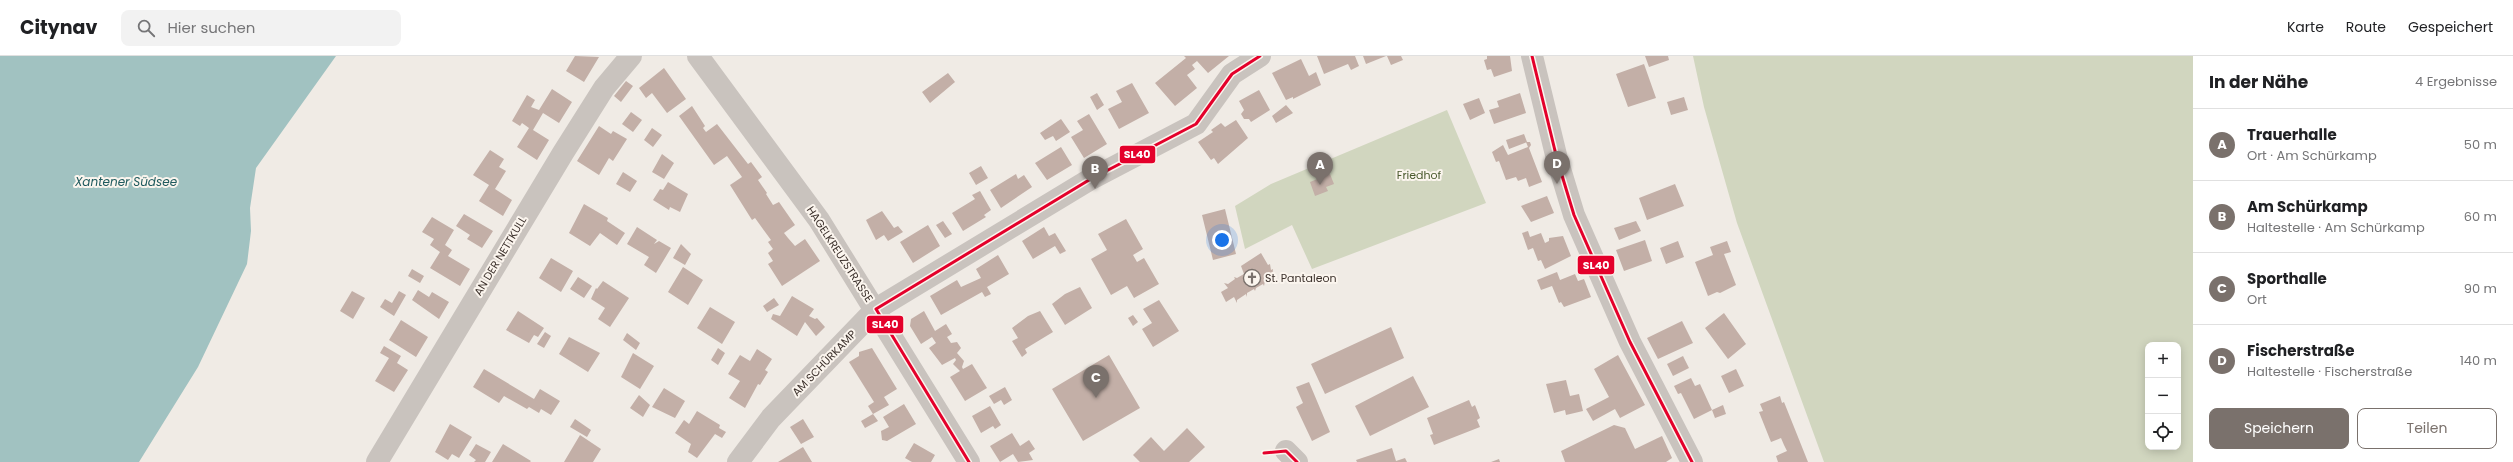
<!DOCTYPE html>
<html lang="de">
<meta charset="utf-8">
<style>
body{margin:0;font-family:Poppins,sans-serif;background:#f2f2f2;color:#202124}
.controls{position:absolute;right:12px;bottom:12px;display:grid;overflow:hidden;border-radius:8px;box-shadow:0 2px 10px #0003}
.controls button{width:36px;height:36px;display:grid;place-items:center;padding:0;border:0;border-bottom:1px solid #e0e0e0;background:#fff;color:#202124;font:20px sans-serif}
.you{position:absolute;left:1222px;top:184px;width:14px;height:14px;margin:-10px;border:3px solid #fff;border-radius:50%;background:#1a73e8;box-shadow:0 0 0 6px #1a73e833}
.badge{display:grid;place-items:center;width:26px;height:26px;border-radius:50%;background:#7a716c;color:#fff;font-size:13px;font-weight:700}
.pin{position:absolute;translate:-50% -33px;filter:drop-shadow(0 1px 2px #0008)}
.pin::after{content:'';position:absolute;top:21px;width:14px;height:12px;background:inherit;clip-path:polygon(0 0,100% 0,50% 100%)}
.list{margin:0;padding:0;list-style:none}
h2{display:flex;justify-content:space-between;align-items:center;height:52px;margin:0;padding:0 16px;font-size:17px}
h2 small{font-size:13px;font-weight:400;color:#757577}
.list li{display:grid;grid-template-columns:26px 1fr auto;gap:12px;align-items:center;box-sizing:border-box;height:72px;padding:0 16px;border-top:1px solid #e0e0e0}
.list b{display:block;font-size:15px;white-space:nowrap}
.list p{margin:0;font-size:13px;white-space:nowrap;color:#757577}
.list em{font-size:13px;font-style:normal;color:#757577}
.actions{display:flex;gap:8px;padding:12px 16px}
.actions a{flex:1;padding:9px 0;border:1px solid #7a716c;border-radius:8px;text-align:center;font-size:14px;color:#7a716c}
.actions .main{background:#7a716c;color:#fff}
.icon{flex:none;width:22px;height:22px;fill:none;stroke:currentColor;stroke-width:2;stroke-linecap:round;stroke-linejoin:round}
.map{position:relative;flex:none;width:2193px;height:406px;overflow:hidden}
header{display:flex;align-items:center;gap:24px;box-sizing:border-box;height:56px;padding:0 20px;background:#fff;border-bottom:1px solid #e0e0e0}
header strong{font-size:19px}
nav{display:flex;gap:22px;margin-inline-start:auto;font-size:14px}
.search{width:280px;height:36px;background:#f2f2f2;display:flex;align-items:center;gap:10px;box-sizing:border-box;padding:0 14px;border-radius:8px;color:#757577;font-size:15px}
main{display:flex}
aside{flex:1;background:#fff}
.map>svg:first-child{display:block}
</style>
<header>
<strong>Citynav</strong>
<div class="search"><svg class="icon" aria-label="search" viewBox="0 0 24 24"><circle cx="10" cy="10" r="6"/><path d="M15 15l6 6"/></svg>Hier suchen</div>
<nav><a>Karte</a><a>Route</a><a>Gespeichert</a></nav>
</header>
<main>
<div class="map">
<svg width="2193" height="406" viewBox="0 0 2193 406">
<rect width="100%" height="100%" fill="#f0ebe5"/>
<!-- green -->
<path fill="#d1d6bf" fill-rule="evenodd" d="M1693 0H2193V406H1824L1737 167 1704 51ZM2148 289H2178V391H2148Z
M1447 54 1486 147 1312 213 1292 169 1245 193 1235 150 1271 128Z"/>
<!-- water -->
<path fill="#a1c2c1" d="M0 0H336L256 112 250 152 251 175 247 208 198 311 139 406H0Z"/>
<!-- building -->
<path fill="#c3afa7" d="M575 0 599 1 584 26 566 15Z
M1184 0H1229L1208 17 1197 5 1192 9 1195 13 1187 19 1197 32 1175 50 1155 27 1186 2Z
M1317 0H1355L1359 10 1351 14 1348 8 1324 18Z
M1363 0H1386L1366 8Z
M1387 0H1401L1403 4 1391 9Z
M1487 0H1510L1512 15 1494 21 1491 13 1487 14 1484 4 1487 3Z
M1645 0H1668L1669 4 1649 11Z
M1301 3 1309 20 1316 16 1321 29 1293 43V41L1286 44 1272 17Z
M1644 8 1656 42 1628 51 1616 18Z
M664 12 686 43 667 57 652 37 646 42 639 32Z
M948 17 955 26 930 47 922 36Z
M626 25 633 30 621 46 614 40Z
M1132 27 1149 57 1119 73 1108 53 1122 46 1116 35Z
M552 33 572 46 559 67 543 57 533 74 549 84 537 104 517 91 529 72 522 67 520 70 512 65 527 39 535 44 531 51 539 54Z
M1259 34 1270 54 1251 66 1249 63H1244L1241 58 1244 54 1239 45Z
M1097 37 1104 49 1097 54 1090 41Z
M1520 37 1526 57 1494 68 1489 54 1499 51 1497 45Z
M1684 41 1688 54 1671 59 1667 46Z
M1479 42 1485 57 1470 64 1463 48Z
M1286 49 1293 57 1276 67 1272 60Z
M692 50 705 70 703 72 706 76 717 68 748 108 751 106 762 121 758 124 767 137 766 138 773 149 779 146 795 169 784 177 788 182 795 190 805 183 820 205 782 230 768 208 773 205 768 197 773 193 768 186 771 184 755 162 752 164 730 129 742 121 727 100 714 109 679 60Z
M631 56 642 64 633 76 622 68Z
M1089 58 1107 88 1084 102 1071 81 1083 74 1077 65Z
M1061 63 1070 76 1056 85 1053 80 1045 84 1040 77Z
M1236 64 1248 82 1218 108 1214 102 1211 104 1198 86 1213 76 1211 74 1221 67 1225 71Z
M599 70 611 78 613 75 627 83 613 105 609 102 599 119 577 105Z
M652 72 662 79 653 91 644 84Z
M1524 78 1527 86 1509 93 1506 84Z
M1526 86H1530L1531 89 1529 92 1542 126 1529 131 1526 122 1518 125 1516 121 1506 124 1499 105 1496 106 1492 96 1503 89 1508 99 1528 91Z
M1061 91 1072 109 1047 124 1035 107Z
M490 94 504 103 499 111 506 115 495 133 512 144 503 160 479 145 489 129 473 119Z
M662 98 674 107 664 123 652 116Z
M981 110 988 122 976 129 969 117Z
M623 116 637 125 630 136 616 128Z
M1016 118 1018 123 1024 119 1032 131 1001 152 990 134Z
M1330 118 1334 128 1326 131 1328 135 1315 140 1310 126Z
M668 126 688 138 680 156 670 151 669 154 653 144 660 133 663 134Z
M1675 128 1684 150 1647 164 1639 142Z
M980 135 991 154 984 159 986 161 963 175 952 157 975 143 972 139Z
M1547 140 1554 157 1531 166 1521 150Z
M584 148 608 162 607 165 625 177 617 189 600 177 590 190 569 177Z
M1225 153 1236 198 1213 204 1202 159Z
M882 155 894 172 898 170 903 176 888 185 884 179 876 184 866 164Z
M464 158 493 175 482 192 467 183 470 179 456 170Z
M432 161 454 174 445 189 452 194 448 200 470 213 460 230 430 212 440 196 430 189 434 183 422 176Z
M1126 163 1143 193 1133 199 1137 206 1144 202 1159 228 1134 242 1127 230 1111 239 1091 203 1107 194 1098 178Z
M943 165 952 178 945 182 936 169Z
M1636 165 1641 175 1619 184 1614 172Z
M928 169 940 190 913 207 900 186Z
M637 171 657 184 654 188 659 185 671 192 656 217 644 209 649 201 627 188Z
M1044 171 1049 180 1055 177 1066 195 1060 198 1055 190 1033 203 1022 185Z
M1528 175 1530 181 1541 177 1545 187 1549 185V182L1563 180 1571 200 1545 213 1541 204 1538 205 1533 192 1528 194 1522 177Z
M1645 184 1652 205 1624 215 1616 194Z
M1678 185 1684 201 1666 208 1660 192Z
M1727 185 1731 196 1724 198 1736 229 1720 237 1717 236 1708 240 1695 206 1713 199 1710 191Z
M681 188 691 198 685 209 673 202Z
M1261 197 1268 209 1270 208 1271 214 1273 213 1272 223 1270 222 1265 225 1264 230 1263 228 1256 232 1255 235 1254 233 1247 237V241L1246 238 1237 244V247L1234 241 1226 246 1221 236 1228 232 1224 227 1228 228 1235 223 1234 221 1237 222 1244 218 1241 210Z
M998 199 1009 218 987 231 991 238 985 241 982 236 941 259 930 240 957 224 961 231 981 222 976 213Z
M551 202 573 215 561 236 539 222Z
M683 211 703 224 688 249 668 236Z
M412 213 424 220 420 227 408 220Z
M1557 216 1560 224 1575 218 1578 225 1584 223 1591 241 1564 251 1561 246 1559 247 1552 230 1541 234 1537 224Z
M578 221 592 230 584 242 570 233Z
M603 225 629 242 610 271 598 263 605 252 591 243 596 232 597 233Z
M1080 231 1092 252 1065 269 1052 248 1065 238Z
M418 234 429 241 432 236 449 246 439 263 412 244Z
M352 235 365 242 353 263 340 255Z
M399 235 406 239 394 260 380 251 385 243 392 247Z
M792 240 814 253 809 260 815 263 817 262 825 271 816 280 805 266 797 280 771 263 773 258 780 260Z
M774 242 779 249 767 256 763 250Z
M1159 244 1179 275 1153 291 1142 273 1152 267 1143 253Z
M710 251 735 266 722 288 697 272Z
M518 255 544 272 538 281 534 279 529 287 506 274Z
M924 255 935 275 946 268 952 278 947 281 951 287 957 286 961 292 957 297 964 305 962 311 963 313 972 308 987 332 965 345 950 321 960 315 953 308 956 304 955 302 942 309 929 292 936 287 932 281 921 288 910 270 911 263Z
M1040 255 1053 276 1025 293 1027 297 1022 301 1012 285 1018 282 1012 272 1028 260Z
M1724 257 1746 288 1728 303 1705 272Z
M1133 259 1138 266 1133 270 1128 262Z
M401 264 428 281 416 301 389 284Z
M1682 265 1693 287 1658 303 1647 282Z
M1391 271 1404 302 1325 338 1311 308Z
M545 276 551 280 544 292 537 288Z
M627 277 640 287 636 294 623 284Z
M569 281 600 297 588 316 559 298Z
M384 290 401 300 397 307 408 314 394 336 375 325 389 302 380 297Z
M718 292 725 297 718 309 711 304Z
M872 292 897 333 884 341 889 349 873 358 868 350 874 346 849 306 859 300V296Z
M757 293 772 303 765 314 768 316 760 329 758 328 745 352 729 342 740 325 728 318 740 299 750 305Z
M633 297 654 310 640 333 621 321Z
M1109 299 1140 352 1083 385 1052 333Z
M1618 299 1645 349 1620 362 1615 353 1593 365 1586 353 1609 341 1594 313Z
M1683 300 1689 312 1673 320 1667 308Z
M484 313 534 343 540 333 560 345 551 359 541 353 539 357 529 351 527 353 504 340 499 347 473 331Z
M1736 313 1744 330 1729 337 1721 320Z
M1413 320 1429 351 1370 380 1355 350Z
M1691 322 1695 330 1700 328 1712 354 1694 363 1681 337 1678 338 1674 330Z
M1566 324 1570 340 1579 338 1583 355 1566 359 1565 354 1554 357 1546 328Z
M1309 326 1330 376 1312 385 1296 351 1303 347 1296 331Z
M1005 331 1012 344 1004 349 1001 344 994 348 989 340Z
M664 332 685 345 675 362 652 351Z
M639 339 650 349 643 361 630 352Z
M1780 340 1782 347 1784 346 1808 406H1778L1776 400 1787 395 1784 389 1781 382 1771 386 1759 356 1763 355 1760 348Z
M1469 344 1472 351 1475 349 1480 362 1477 364 1480 371 1434 389 1430 379 1433 378 1427 362Z
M904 348 916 368 887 385 882 384 881 375 889 371 883 361Z
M1723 349 1726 358 1715 362 1712 354Z
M990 350 1001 369 995 373 993 370 981 377 972 360Z
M697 355 720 369 719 372 726 376 722 382 715 378 697 402 688 396 691 388 675 377 684 364 689 368Z
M873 358 878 365 865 372 861 365Z
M575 363 591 374 587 381 570 371Z
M803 363 814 381 801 388 790 371Z
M450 368 472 381 459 402 452 398 448 404 435 396Z
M1614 369 1625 372 1635 393 1662 380 1672 402 1666 406H1565L1561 395Z
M1187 372 1205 391 1189 406H1140L1133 399 1151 381 1164 395Z
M1012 377 1020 390 1029 384 1035 393 1029 397 1033 404 1018 406 1013 398 1000 406 990 390Z
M580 379 601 393 593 406H564Z
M914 387 935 399 931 406H912L905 402Z
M476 388 491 396 485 406H474L476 404 469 399Z
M503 388 531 405 530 406H492Z
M803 391 812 406H778Z
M1392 392 1396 405 1405 402 1407 406H1357L1356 404Z
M1499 403 1500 406H1483H1491Z"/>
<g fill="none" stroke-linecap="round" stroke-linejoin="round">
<!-- minor -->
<path stroke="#c9c3be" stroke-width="22" d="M698 0 819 164 969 406
M1532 0 1557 103 1574 159 1630 286 1692 406
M1286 395 1297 406
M377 406 563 97 604 32 631 0
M738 406 771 362 876 253 1089 124 1196 68 1232 18 1260 0"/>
<!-- bus-1 casing -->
<g stroke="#fbf5ee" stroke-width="6">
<path id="bus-1" d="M1532 0 1557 103 1574 159 1630 286 1692 406
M1264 397 1286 395 1297 406
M969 406 876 253 1089 124 1196 68 1232 18 1260 0"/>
</g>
<!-- bus-1 -->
<use href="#bus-1" stroke="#e4002b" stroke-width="3"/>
</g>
<!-- icons -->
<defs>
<g id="church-ring" transform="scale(0.9)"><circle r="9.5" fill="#fbf5ee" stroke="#7a716c" stroke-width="1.5"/><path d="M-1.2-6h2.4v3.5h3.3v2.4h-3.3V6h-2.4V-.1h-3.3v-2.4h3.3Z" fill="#7a716c"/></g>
</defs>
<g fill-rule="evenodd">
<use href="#church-ring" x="1252" y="222"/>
</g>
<g text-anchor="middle" stroke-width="4" stroke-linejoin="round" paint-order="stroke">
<!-- park labels -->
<g font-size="11" fill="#4a5a2e" stroke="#fbf5ee">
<text x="1419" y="123">Friedhof</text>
</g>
<!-- street labels -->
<g font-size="11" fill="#3b302b" stroke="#fbf5ee">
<text transform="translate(840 198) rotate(57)" y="4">HAGELKREUZSTRASSE</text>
<text transform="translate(500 200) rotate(-59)" y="4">AN DER NETTKULL</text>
<text transform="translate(824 307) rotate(-46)" y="4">AM SCHÜRKAMP</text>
</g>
<!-- poi labels -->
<g font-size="11" fill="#3b302b" stroke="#fbf5ee" text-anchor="start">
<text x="1265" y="226">St. Pantaleon</text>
</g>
<!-- water labels -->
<g font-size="12" font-style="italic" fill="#1f5a5e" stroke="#fbf5ee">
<text x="126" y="130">Xantener Südsee</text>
</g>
</g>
<g stroke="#fbf5ee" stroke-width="1.5">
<rect x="1119" y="89" width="37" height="19" rx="4" fill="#e4002b"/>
<rect x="1577" y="199" width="38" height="20" rx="4" fill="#e4002b"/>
<rect x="866" y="259" width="38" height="19" rx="4" fill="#e4002b"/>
</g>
<g font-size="11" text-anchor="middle" font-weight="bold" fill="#fff">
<text x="1137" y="102">SL40</text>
<text x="1596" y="213">SL40</text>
<text x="885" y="272">SL40</text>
</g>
</svg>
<div class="controls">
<button>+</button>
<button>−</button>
<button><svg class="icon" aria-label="locate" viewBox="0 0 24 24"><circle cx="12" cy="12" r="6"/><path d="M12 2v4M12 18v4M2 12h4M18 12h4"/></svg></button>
</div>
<div class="you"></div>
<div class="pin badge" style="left:1320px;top:129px">A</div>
<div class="pin badge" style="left:1095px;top:133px">B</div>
<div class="pin badge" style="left:1096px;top:342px">C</div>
<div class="pin badge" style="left:1557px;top:128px">D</div>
</div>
<aside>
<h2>In der Nähe<small>4 Ergebnisse</small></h2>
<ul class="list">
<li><span class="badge">A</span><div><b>Trauerhalle</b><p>Ort · Am Schürkamp</p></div><em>50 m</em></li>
<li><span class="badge">B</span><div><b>Am Schürkamp</b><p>Haltestelle · Am Schürkamp</p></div><em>60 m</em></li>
<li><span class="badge">C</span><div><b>Sporthalle</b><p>Ort</p></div><em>90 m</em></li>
<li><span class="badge">D</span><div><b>Fischerstraße</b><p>Haltestelle · Fischerstraße</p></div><em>140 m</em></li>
</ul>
<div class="actions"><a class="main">Speichern</a><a>Teilen</a></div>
</aside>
</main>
